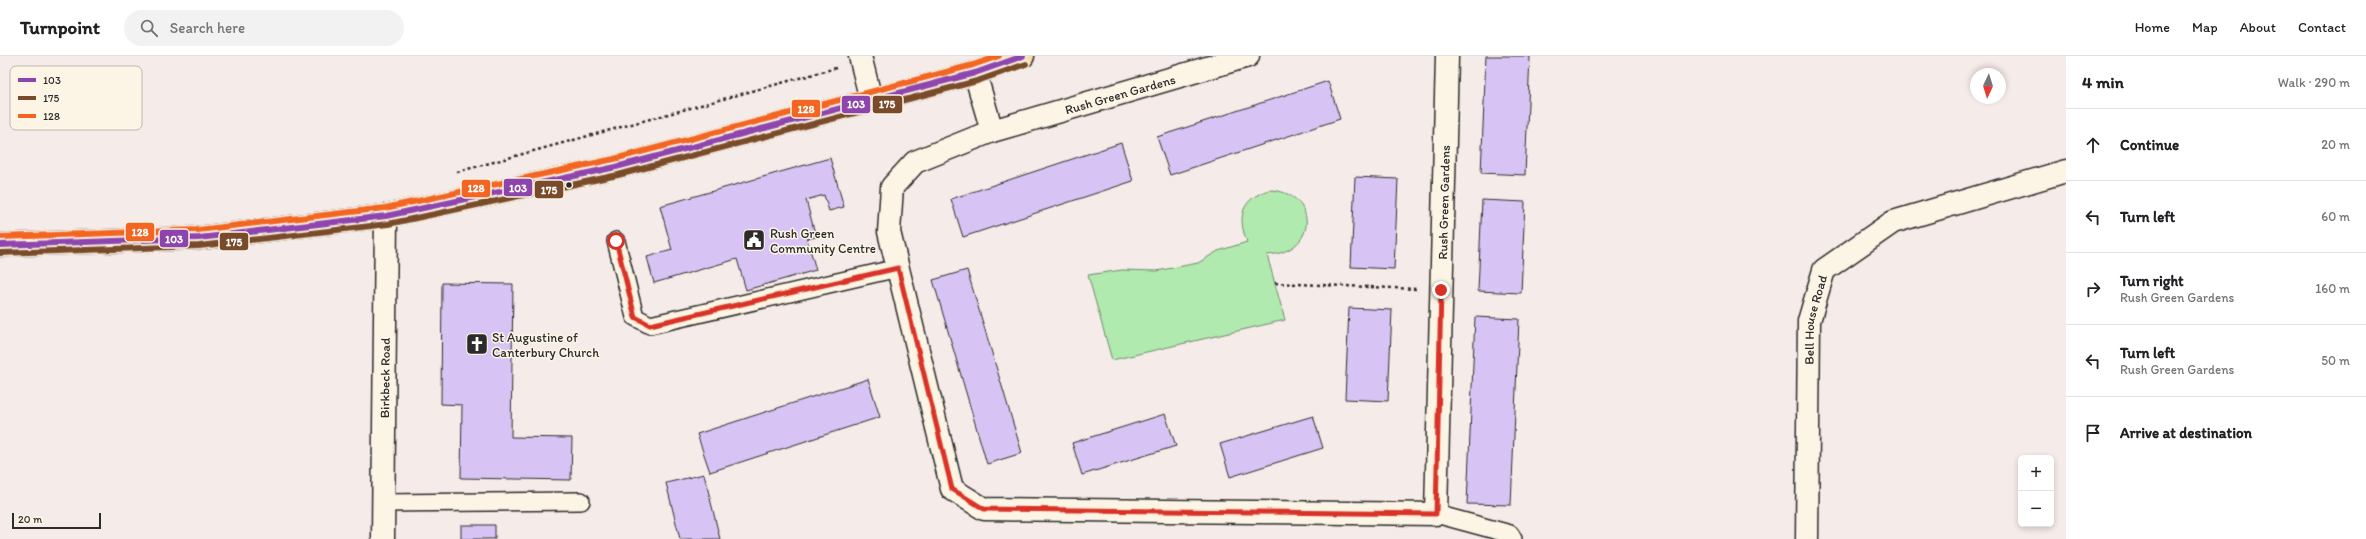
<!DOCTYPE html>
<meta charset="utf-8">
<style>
body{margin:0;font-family:Itim,sans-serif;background:#f2f2f2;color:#202124}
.controls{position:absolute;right:12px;bottom:12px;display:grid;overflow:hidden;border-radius:6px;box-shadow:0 2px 6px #0003}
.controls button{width:36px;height:36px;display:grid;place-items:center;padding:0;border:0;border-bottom:1px solid #e0e0e0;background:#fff;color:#202124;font:20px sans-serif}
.compass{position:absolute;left:1970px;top:12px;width:36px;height:36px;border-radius:50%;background:#fff;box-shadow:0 2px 6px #0003;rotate:184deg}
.scale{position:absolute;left:12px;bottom:10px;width:89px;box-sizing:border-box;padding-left:4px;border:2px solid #2b2b2b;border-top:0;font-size:11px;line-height:14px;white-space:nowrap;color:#2b2b2b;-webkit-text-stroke:3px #fcf5e5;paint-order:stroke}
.stop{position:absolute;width:12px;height:12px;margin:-9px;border:3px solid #d93025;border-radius:50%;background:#fff}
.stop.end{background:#d93025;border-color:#fff;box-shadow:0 1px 4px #0008}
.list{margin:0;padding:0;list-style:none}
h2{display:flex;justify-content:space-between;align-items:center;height:52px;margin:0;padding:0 16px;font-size:17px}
h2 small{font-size:13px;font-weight:400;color:#757577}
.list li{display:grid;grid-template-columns:26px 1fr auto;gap:12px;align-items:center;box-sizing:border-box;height:72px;padding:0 16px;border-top:1px solid #e0e0e0}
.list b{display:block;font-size:15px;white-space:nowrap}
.list p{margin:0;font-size:13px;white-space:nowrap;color:#757577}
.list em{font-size:13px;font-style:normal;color:#757577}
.icon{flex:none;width:22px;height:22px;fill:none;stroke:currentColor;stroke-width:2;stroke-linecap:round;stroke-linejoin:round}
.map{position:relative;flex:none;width:2066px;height:483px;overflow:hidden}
header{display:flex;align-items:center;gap:24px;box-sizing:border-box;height:56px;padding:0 20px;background:#fff;border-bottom:1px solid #e0e0e0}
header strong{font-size:19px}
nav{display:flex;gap:22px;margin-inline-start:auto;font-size:14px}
.search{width:280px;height:36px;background:#f2f2f2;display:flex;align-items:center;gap:10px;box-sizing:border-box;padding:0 14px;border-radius:22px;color:#757577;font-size:15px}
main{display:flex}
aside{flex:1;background:#fff}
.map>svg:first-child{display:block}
</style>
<header>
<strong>Turnpoint</strong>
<div class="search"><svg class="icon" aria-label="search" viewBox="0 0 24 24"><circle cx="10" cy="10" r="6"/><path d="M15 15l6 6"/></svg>Search here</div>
<nav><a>Home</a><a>Map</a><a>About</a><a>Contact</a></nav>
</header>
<main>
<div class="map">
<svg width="2066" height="483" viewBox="0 0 2066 483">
<rect width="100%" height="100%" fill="#f5ebe8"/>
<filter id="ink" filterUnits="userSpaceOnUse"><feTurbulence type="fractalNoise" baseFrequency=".025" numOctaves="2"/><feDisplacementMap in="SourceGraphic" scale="8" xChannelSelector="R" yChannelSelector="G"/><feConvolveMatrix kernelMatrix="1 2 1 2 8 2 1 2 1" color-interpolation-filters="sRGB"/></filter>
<g filter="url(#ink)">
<!-- green -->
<path fill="#b0eaae" stroke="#6e8a6c" d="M1269 134C1317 135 1321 196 1267 199L1285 264 1112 304 1088 219 1122 214 1157 215 1198 207 1218 195 1247 186C1237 161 1241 143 1269 134Z"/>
<!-- building -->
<path fill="#d7c4f5" stroke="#2b2b2b" d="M1486 0H1530L1525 119 1481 117Z
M1328 25 1340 63 1170 119 1157 81Z
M1121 87 1133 125 963 181 951 143Z
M830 102 844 151 829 155 824 139 806 144 816 181 807 183 816 214 746 234 737 203 654 227 647 201 672 194 660 150Z
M1355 121 1398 123 1394 213 1351 211Z
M1482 144 1525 146 1521 237 1478 235Z
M967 214 1022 397 987 408 933 224Z
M442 227 513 228 511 381 572 382 571 424 461 422 462 349 441 348Z
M1349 252 1392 254 1388 345 1345 343Z
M1475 261 1519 263 1511 449 1467 448Z
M868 323 880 361 710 416 697 378Z
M1165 358 1176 390 1082 419 1072 387Z
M1313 360 1323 392 1230 421 1220 388Z
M704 418 720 483H680L666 427Z
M461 469H495V483H461Z"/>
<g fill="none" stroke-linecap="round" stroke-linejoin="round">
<!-- lane casing -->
<g stroke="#2b2b2b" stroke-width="20">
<path id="lane" d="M616 185 635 261 650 269 898 212
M383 447 581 445
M1436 458 1510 478 1513 483"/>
</g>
<!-- street casing -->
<g stroke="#2b2b2b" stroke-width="25">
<g id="street">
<path d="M860 0 871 44"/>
<path id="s1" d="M1248 0 992 75 915 106 892 131 889 176 952 433 984 453 1436 458 1447 0"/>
<path d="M975 17 992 75"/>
<path id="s2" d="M383 483 386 160"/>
<path id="s3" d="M1807 483 1809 265 1824 214 1893 166 2066 115"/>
</g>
</g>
<!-- primary casing -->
<g stroke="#2b2b2b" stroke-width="25">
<path id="primary" d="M0 189 199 182 386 160 616 111 975 17 1023 0"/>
</g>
<!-- path -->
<path stroke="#2b2b2b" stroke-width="2.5" stroke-dasharray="3 3" stroke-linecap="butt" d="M457 116 836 12
M1275 227 1416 233"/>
<!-- lane -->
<use href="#lane" stroke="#fcf5e5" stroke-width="17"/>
<!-- street -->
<use href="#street" stroke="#fcf5e5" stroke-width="22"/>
<!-- primary -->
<use href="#primary" stroke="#fcdcac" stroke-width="22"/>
<!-- bus-1 casing -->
<g stroke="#fcf5e5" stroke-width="9">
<path id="bus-1" d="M0 189 199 182 386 160 616 111 975 17 1023 0"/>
</g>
<!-- bus-2 casing -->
<g stroke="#fcf5e5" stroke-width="9">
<path id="bus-2" d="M0 197 199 190 388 168 618 119 977 25 1026 8"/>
</g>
<!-- bus-3 casing -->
<g stroke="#fcf5e5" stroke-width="9">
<path id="bus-3" d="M0 181 198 174 385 152 614 103 973 9 999 0"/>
</g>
<!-- bus-1 -->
<use href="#bus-1" stroke="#8e44ad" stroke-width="6"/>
<!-- bus-2 -->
<use href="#bus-2" stroke="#7a4b2a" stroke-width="6"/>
<!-- bus-3 -->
<use href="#bus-3" stroke="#f26522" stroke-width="6"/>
</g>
</g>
<g fill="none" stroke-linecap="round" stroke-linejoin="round" filter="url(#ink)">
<!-- route -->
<path stroke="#d93025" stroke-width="5" d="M616 185 635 261 650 269 898 212 952 433 984 453 1436 458 1441 234"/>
</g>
<!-- icons -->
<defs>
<g id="civic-square" transform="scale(1.15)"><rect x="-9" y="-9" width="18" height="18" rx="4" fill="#2b2b2b" stroke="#fcf5e5"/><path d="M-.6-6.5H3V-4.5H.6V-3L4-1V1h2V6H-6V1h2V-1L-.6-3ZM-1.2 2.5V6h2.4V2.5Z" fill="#fff"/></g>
<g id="church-square" transform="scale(1.15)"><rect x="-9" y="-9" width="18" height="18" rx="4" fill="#2b2b2b" stroke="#fcf5e5"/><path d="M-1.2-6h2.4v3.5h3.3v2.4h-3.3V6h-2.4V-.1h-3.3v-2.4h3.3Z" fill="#fff"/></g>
</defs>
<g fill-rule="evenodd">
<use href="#civic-square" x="754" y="184"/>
<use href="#church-square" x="477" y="288"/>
</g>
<!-- markers -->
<circle fill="#2b2b2b" stroke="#fcf5e5" stroke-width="1.5" cx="569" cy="129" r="3.5"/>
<g text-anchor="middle" stroke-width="3" stroke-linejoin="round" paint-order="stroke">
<!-- street labels -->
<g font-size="13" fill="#2b2b2b" stroke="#fcf5e5">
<text transform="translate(1120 38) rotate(-16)" y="5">Rush Green Gardens</text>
<text dy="5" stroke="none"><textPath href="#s1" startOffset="1495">Rush Green Gardens</textPath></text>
<text dy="5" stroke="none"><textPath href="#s3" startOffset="220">Bell House Road</textPath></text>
<text dy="5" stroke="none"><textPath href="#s2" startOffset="161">Birkbeck Road</textPath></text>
</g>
<!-- poi labels -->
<g font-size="13" fill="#2b2b2b" stroke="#fcf5e5" text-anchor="start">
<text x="770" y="182">Rush Green<tspan x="770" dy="15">Community Centre</tspan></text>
<text x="492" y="286">St Augustine of<tspan x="492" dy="15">Canterbury Church</tspan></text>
</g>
</g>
<!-- legend -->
<rect x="10" y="10" width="132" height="64" rx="6" fill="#fcf5e5" stroke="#bdb8ad" stroke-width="1"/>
<rect x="18" y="22" width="18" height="4" fill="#8e44ad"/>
<rect x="18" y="40" width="18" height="4" fill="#7a4b2a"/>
<rect x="18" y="58" width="18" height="4" fill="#f26522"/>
<g font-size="11" fill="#2b2b2b">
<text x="43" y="28">103</text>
<text x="43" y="46">175</text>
<text x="43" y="64">128</text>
</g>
<g stroke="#fcf5e5" stroke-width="1.5">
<rect x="841" y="39" width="30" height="19" rx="4" fill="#8e44ad"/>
<rect x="872" y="39" width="31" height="19" rx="4" fill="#7a4b2a"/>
<rect x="791" y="43" width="30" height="19" rx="4" fill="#f26522"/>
<rect x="503" y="122" width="30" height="19" rx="4" fill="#8e44ad"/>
<rect x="461" y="123" width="30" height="19" rx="4" fill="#f26522"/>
<rect x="534" y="124" width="30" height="19" rx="4" fill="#7a4b2a"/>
<rect x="125" y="166" width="30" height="20" rx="4" fill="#f26522"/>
<rect x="159" y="173" width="30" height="19" rx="4" fill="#8e44ad"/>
<rect x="219" y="176" width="30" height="19" rx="4" fill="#7a4b2a"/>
</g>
<g font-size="11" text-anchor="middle" font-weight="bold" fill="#fff">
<text x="856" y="52">103</text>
<text x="887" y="52">175</text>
<text x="806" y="57">128</text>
<text x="518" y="136">103</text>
<text x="476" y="136">128</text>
<text x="549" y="138">175</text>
<text x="140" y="180">128</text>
<text x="174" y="187">103</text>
<text x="234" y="190">175</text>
</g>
</svg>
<div class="controls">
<button>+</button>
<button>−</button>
</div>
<svg class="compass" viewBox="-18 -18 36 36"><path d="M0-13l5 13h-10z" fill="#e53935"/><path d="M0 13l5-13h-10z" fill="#757577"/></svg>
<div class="scale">20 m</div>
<div class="stop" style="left:616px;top:185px"></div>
<div class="stop end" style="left:1441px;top:234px"></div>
</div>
<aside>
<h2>4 min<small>Walk · 290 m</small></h2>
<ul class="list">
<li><svg class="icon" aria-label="ahead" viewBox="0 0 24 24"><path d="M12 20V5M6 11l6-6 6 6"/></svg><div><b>Continue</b></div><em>20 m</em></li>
<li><svg class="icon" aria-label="left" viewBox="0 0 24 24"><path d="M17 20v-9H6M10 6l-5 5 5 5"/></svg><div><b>Turn left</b></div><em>60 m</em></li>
<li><svg class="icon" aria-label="right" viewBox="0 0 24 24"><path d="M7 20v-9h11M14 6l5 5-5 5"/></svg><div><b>Turn right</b><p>Rush Green Gardens</p></div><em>160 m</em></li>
<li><svg class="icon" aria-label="left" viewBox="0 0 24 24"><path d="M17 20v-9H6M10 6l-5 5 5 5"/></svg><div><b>Turn left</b><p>Rush Green Gardens</p></div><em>50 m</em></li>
<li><svg class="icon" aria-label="arrive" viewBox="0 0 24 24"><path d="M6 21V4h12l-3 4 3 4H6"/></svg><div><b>Arrive at destination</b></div></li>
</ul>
</aside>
</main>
